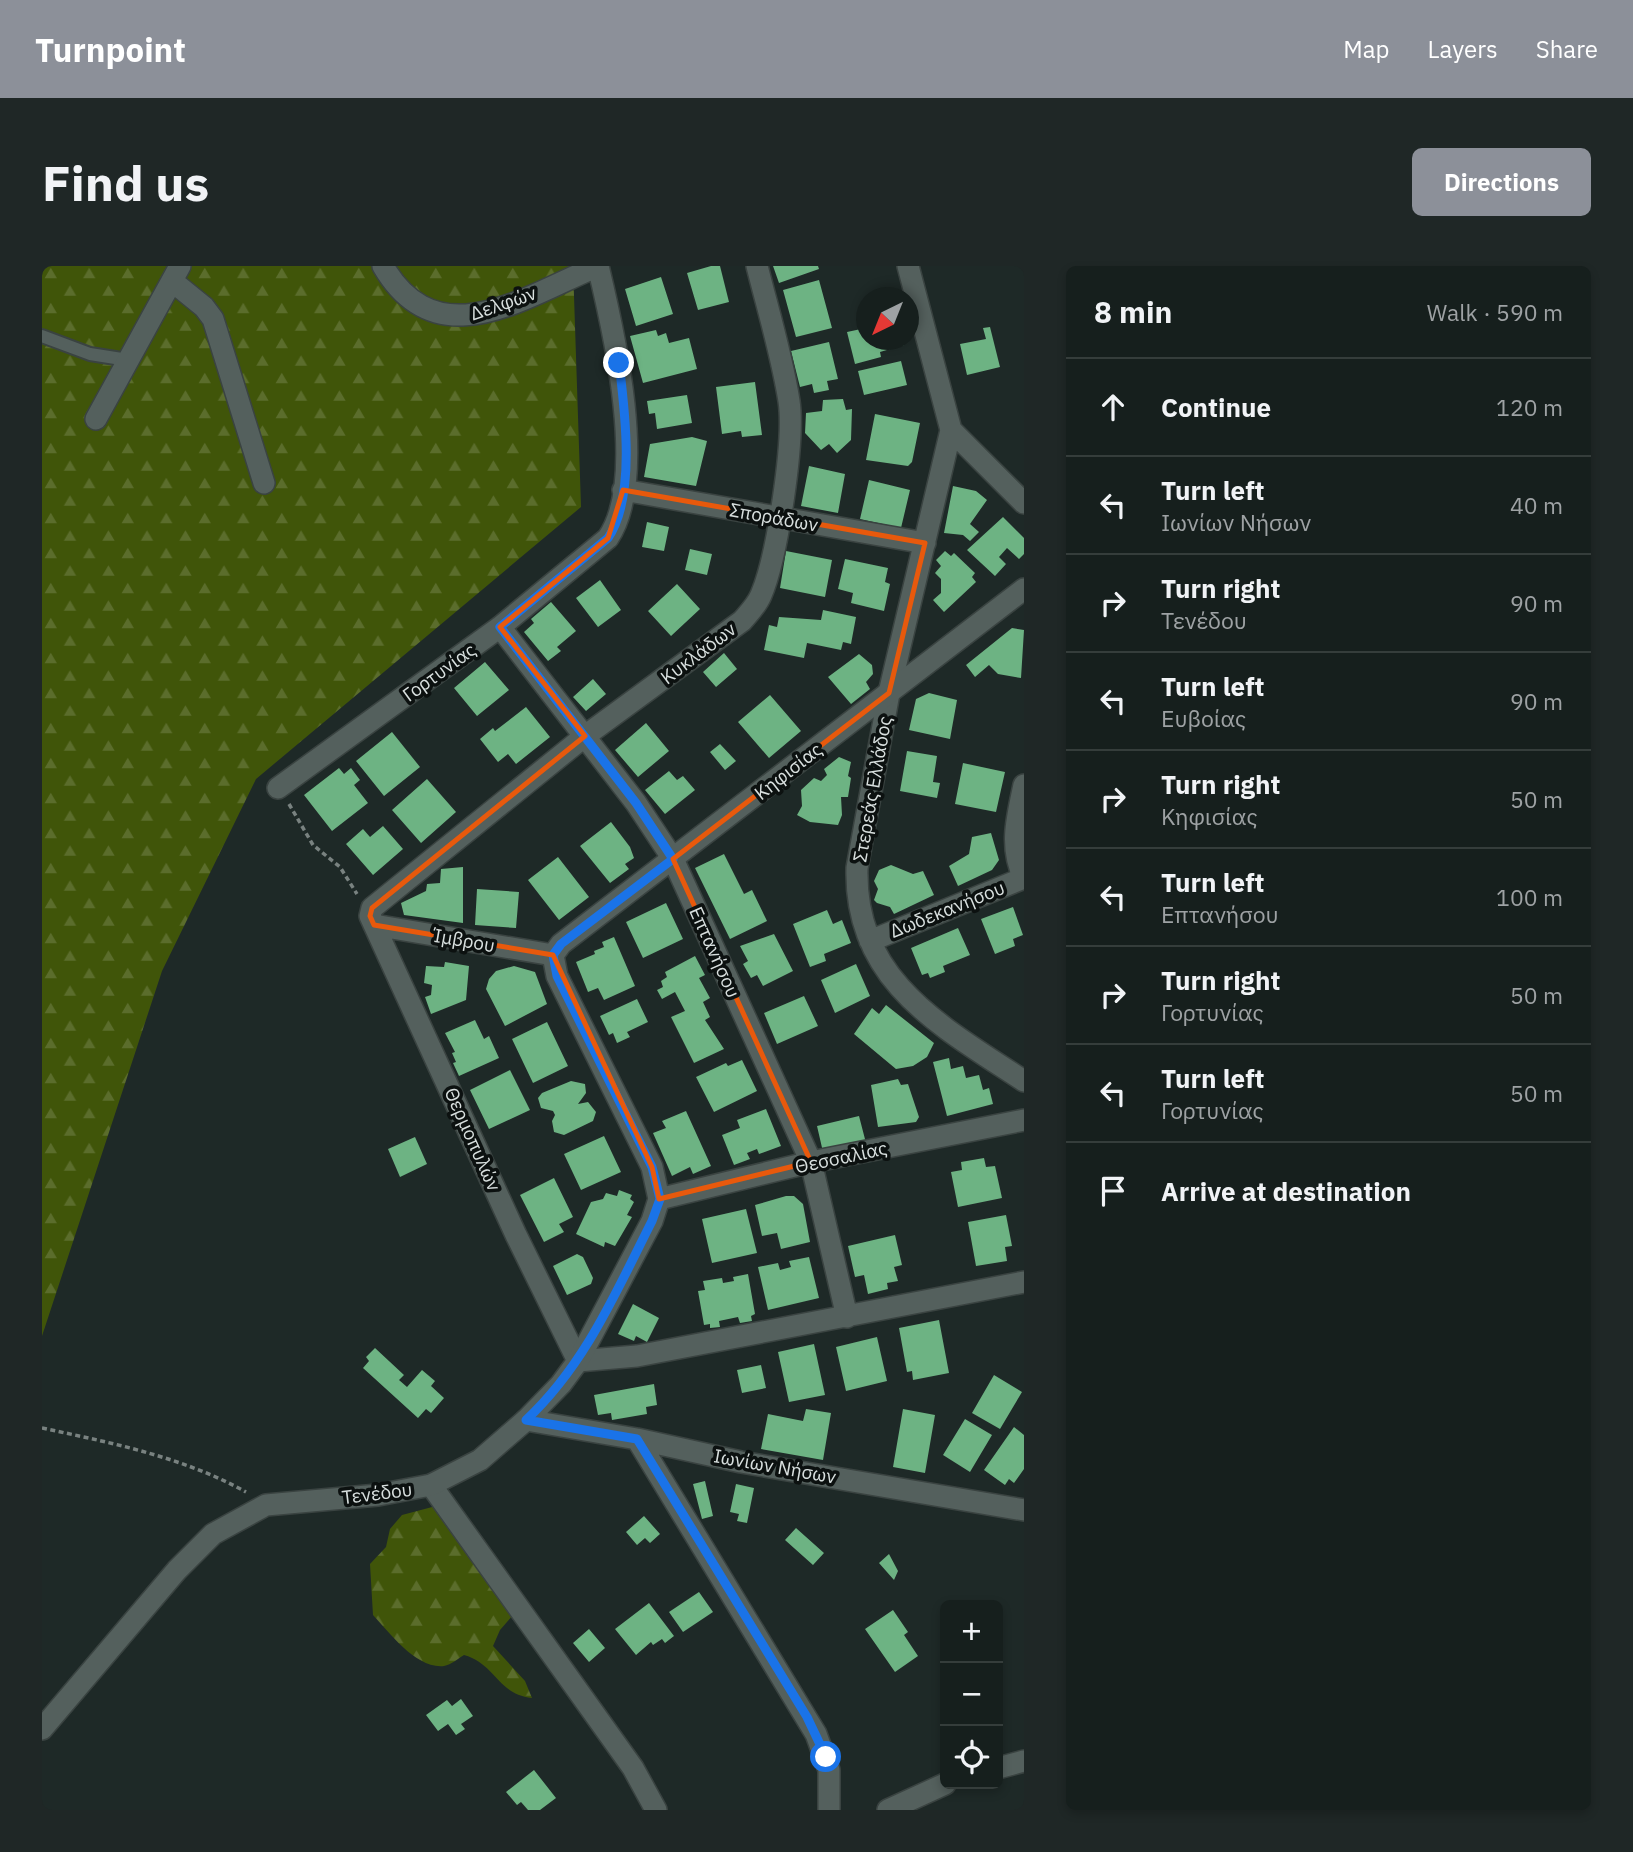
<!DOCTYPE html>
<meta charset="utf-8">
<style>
body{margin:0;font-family:"IBM Plex Sans",sans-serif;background:#1f2726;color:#f1f3f6}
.controls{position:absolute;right:21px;bottom:21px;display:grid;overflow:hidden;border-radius:10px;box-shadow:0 4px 10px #0003}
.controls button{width:63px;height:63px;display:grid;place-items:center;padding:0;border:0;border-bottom:2px solid #353d3b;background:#161f1d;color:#f1f3f6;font:35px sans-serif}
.compass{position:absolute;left:814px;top:21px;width:63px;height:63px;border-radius:50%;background:#161f1d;box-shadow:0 4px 10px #0003;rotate:223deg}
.stop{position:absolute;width:21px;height:21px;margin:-16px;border:5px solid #1a73e8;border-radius:50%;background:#fff}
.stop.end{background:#1a73e8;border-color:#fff;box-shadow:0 2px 7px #0008}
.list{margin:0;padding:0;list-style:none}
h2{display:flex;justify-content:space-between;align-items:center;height:91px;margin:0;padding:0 28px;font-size:30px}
h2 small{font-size:23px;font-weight:400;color:#9ea2a4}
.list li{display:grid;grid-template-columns:46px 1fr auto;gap:21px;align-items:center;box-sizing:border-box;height:98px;padding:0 28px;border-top:2px solid #353d3b}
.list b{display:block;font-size:26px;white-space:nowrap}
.list p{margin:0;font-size:23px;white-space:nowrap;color:#9ea2a4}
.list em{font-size:23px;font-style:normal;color:#9ea2a4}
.icon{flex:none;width:38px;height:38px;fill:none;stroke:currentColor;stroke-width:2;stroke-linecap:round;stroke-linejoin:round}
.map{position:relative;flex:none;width:982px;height:1544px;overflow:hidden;border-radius:10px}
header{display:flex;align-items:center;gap:42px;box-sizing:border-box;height:98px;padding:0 35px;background:#8c9099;color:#fff}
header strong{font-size:33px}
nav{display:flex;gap:38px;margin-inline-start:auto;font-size:24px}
.intro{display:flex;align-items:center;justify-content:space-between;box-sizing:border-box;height:168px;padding:0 42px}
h1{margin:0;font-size:49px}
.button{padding:18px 32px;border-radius:10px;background:#8c9099;color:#fff;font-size:24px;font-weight:700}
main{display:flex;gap:42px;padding:0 42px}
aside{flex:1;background:#161f1d;border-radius:10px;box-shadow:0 4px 10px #0003}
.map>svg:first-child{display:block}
</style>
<header>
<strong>Turnpoint</strong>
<nav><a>Map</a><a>Layers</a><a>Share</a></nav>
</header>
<div class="intro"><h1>Find us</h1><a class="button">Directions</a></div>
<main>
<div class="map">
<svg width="982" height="1544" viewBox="0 0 982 1544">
<defs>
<pattern id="forest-firs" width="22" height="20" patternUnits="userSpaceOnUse" patternTransform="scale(1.75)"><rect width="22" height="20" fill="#405509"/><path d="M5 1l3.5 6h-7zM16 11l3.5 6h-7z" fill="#5b6d2c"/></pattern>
</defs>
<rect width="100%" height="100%" fill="#1e2927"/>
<!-- forest -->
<path fill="url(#forest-firs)" d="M0 0H531L539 241 214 513 120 705 0 1070Z
M394 1240 471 1349 458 1364 451 1380 483 1415 490 1432C455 1428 454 1398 422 1389 417 1392 409 1399 402 1400 374 1403 348 1367 331 1349L328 1298 344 1281 348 1263 360 1249Z"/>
<!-- building -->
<path fill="#6db383" d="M669 0H678L687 36 656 44 645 7Z
M731 0H776L777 3 737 17Z
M619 11 631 48 594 60 583 23Z
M777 14 790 62 754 71 741 24Z
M824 50V74H860L862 79 838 86 839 91 813 98 805 66 819 63 816 52Z
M948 61 958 101 925 109 918 78 944 73 941 62Z
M614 64 616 70 624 67 627 77 647 72 655 103 601 117 588 70Z
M787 76 796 113 785 115 787 124 772 127 770 118 758 121 749 85Z
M859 95 865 119 822 129 816 105Z
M713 116 720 169 700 171 699 165 680 168 674 121Z
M645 129 650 157 615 163 613 147 607 148 605 135Z
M801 133 804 144 810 143 809 174 795 187 787 178 779 184 763 167 764 147 780 145 781 134Z
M833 148 878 157 870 196 866 200 824 194Z
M650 171 665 175 654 220 602 211 608 178Z
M767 200 803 208 796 247 759 240Z
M827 214 868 224 859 262 818 253Z
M911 220 934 225 945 234 928 258 937 266 928 275 921 269 902 267Z
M961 251 982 272V288L977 293 965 282 957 291 964 298 953 310 925 284Z
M605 256 627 261 622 285 600 281Z
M648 283 670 288 665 309 643 304Z
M744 285 790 294 783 331 738 322Z
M903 285 909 290 912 287 933 307 930 311 934 316 902 346 891 334 899 327V313L893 307 899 300 894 294Z
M803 293 846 302 843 316 848 318 842 345 809 337 811 327 796 323Z
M558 314 579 344 556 361 534 332Z
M635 318 658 343 629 370 606 345Z
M509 336 534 365 515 381 519 385 506 395 482 366 492 357 489 353Z
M781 344 814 351 809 378 801 376 799 384 765 377 762 392 722 384 727 359 735 361 737 351 779 354Z
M970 362 982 364 979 412 956 408 947 399 933 411 924 399Z
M682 387 695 403 674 421 661 406Z
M817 388 830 399 831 408 824 416 828 423 809 438 786 411Z
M443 396 467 424 435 450 412 422Z
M551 413 564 428 544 445 531 431Z
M887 427 915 434 908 473 867 464 874 433Z
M728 429 759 465 727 492 696 456Z
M484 441 508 471 474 498 466 488 456 496 438 473 451 462 453 465Z
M604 457 627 485 596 511 573 484Z
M350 466 378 501 342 530 314 495Z
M678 478 694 495 683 504 668 486Z
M865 485 895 490 891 516 898 517 895 532 858 525Z
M797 491 809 496 806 510 809 512 806 531H799L800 549 796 559 768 556 755 549 760 540 759 524 772 512 779 515 785 509 782 503Z
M921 497 963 506 954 546 913 538Z
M297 502 302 508 309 502 318 514 312 519 326 537 290 565 262 529Z
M627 505 635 514 641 510 653 524 623 548 603 524Z
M385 513 414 546 379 577 350 544Z
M569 556 588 581 592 592 583 598 587 603 568 617 538 580Z
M341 560 361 583 331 609 304 578 321 563 328 571Z
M949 567 957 594 950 604 916 620 907 600 927 588 930 571Z
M682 588 702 628 710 624 725 655 688 673 653 602Z
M516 591 547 631 517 654 486 614Z
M849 599 871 608 881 605 892 629 852 648 848 641 835 637 832 634 836 623 832 615 837 604Z
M421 601V657L362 649 359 637 384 625 385 618 398 617 399 603Z
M435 623 477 626 474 662 433 659Z
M624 637 641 673 601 692 584 656Z
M971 641 981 669 971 673 973 680 953 688 939 653Z
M785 644 791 658 800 654 809 677 782 688 784 695 768 701 751 658Z
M916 662 928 689 901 700 903 706 888 712 886 707 880 709 869 682Z
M732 668 751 705 721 720 715 709 709 712 701 698 706 695 698 680Z
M572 671 593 720 562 734 556 722 546 726 534 696 553 688 552 685 562 681 560 676Z
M653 690 663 709 657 712 668 732 661 736 668 751 663 754 682 783 652 797 629 751 643 745 633 726 620 733 615 724 621 721 619 715 625 711 623 706Z
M403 696 427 700 424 734 389 748 383 731 389 729 390 719 382 717 384 700 402 701Z
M814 698 828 730 793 747 779 714Z
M472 700 493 706 505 738 463 760 444 723 447 713 454 705Z
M762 730 776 760 735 778 722 747Z
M595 733 606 756 585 766 588 771 575 777 571 767 567 769 558 750Z
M844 739 892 777 885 791 871 800 854 803 812 768 830 742 837 748Z
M433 754 442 773 447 770 457 792 417 810 411 797 414 796 410 787 413 786 403 767Z
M505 756 526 800 491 817 470 773Z
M907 792 909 803 921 800 924 812 937 809 941 824 947 822 951 838 905 850 891 796Z
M700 794 715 825 672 846 654 811 684 797 686 800Z
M468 804 488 844 447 863 428 824Z
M856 813 859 819 866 818 877 851 874 856 836 861 829 819Z
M529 815 543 818 544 827 536 838 546 836 554 846 551 855 522 869 512 866 510 855 513 849 511 845 499 842 496 832 500 827Z
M724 843 739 880 717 888 715 883 705 887 708 893 692 899 680 869 698 862 695 854Z
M644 845 669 900 651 908 648 901 630 910 611 867 624 862 620 855Z
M817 850 824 877 781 886 775 860Z
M562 870 579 906 539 924 522 888Z
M373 871 385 898 358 911 346 883Z
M942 892 944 901 953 900 960 932 916 941 909 906 920 904 919 896Z
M512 912 531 951 517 958 522 966 502 976 478 929Z
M577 924 590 929 588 933 592 936 585 949 590 951 573 980 563 976 562 981 534 968 549 936 561 933 564 927 575 930Z
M744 930H752L761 938 768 976 739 983 735 967 720 970 713 939Z
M704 943 715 987 670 997 660 953Z
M964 949 970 980 963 981 965 995 934 1000 926 956Z
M853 969 860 999 852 1001 856 1015 845 1017 846 1023 826 1028 822 1009 813 1011 806 980Z
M535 988 541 991 551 1012 549 1018 525 1029 511 1000Z
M767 991 777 1032 726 1044 716 1001 736 997 738 1004 749 1001 747 995Z
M706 1008 713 1048 709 1050 710 1055 698 1057 696 1051 677 1055 678 1061 668 1062V1058L662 1059 656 1025 663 1024 661 1015 680 1012 681 1017 692 1015 691 1011Z
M591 1038 617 1052 605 1076 594 1070 592 1075 576 1068Z
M897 1054 907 1107 871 1114 870 1105 865 1106 857 1062Z
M835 1071 845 1115 804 1125 794 1081Z
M772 1078 783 1129 747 1136 736 1086Z
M333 1082 362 1109 357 1114 365 1121 380 1104 393 1115 389 1120 402 1132 389 1147 384 1143 376 1152 321 1102 327 1095 324 1091Z
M719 1099 724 1122 700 1127 695 1104Z
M952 1109 980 1126 958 1163 930 1147Z
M612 1118 615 1139 604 1141 605 1148 570 1154 569 1147 556 1149 552 1129Z
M764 1143 789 1147 781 1194 719 1183 726 1148 761 1155Z
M861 1143 893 1149 883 1207 851 1201Z
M923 1153 950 1169 928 1206 901 1189Z
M972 1161 982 1169V1203L972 1217 967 1213 963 1219 942 1204Z
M663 1215 671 1250 660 1253 651 1218Z
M694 1218 712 1222 705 1257 695 1255 697 1248 688 1246Z
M602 1250 618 1268 608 1277 603 1272 595 1279 584 1266Z
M754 1262 782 1287 771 1299 743 1274Z
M847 1288 856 1305 852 1314 837 1297Z
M657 1326 671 1346 641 1366 627 1346Z
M607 1337 632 1370 623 1377 620 1373 611 1379 609 1376 594 1389 573 1363Z
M851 1344 866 1366 862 1369 876 1390 853 1406 823 1363Z
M547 1363 563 1382 547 1396 531 1377Z
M419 1433 431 1450 419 1458 423 1463 414 1469 406 1458 396 1465 384 1449 405 1434 410 1440Z
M492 1504 514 1532 498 1544H486L479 1536 475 1539 464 1526Z"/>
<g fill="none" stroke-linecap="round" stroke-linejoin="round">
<!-- lane casing -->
<g stroke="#3a4341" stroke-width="16">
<path id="lane" d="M0 70 48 88 86 94"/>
</g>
<!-- street casing -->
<g stroke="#3a4341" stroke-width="24">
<path id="street" d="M341 0C395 93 482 31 556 0
M715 0C726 44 740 90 747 135 753 175 735 292 719 329 715 339 707 347 700 355L543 470 330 642 328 650 474 969 536 1095 595 1090 982 1016
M866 0 909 164 982 237
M130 15 162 41 171 53 222 217
M54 153 138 0
M909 164 847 427 815 602C812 715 899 760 982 815
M581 224 883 277
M458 361 594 537 631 593 769 896 805 1051
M982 519C975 552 967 581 982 612
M236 522 458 361 566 272C606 213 572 66 556 0
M332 659 511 689
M828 675 982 612
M617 933 769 896 982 854
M484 1154 595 1173 699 1196 982 1244
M595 1173 774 1468 787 1504V1544
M389 1219 591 1502 614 1544
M956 1502 982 1495
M846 1544 903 1518"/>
</g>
<!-- secondary casing -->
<g stroke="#3a4341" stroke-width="24">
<path id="secondary" d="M0 1463 135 1304 171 1268 224 1239 336 1229 389 1219 438 1194 484 1154 519 1118 536 1095 610 955 617 933 610 901 515 710 511 689 519 678 982 323"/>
</g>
<!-- path -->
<path stroke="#798280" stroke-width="3.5" stroke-dasharray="5 3.5" stroke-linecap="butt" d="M247 538 271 579 298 601 315 628
M0 1162C70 1177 141 1191 204 1226"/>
<!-- lane -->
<use href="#lane" stroke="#54605d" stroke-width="12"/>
<!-- street -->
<use href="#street" stroke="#54605d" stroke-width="21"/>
<!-- secondary -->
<use href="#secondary" stroke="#54605d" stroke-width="21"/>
</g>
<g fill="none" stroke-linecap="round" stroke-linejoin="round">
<!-- route -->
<path stroke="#1a73e8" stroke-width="9" d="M577 97C583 145 594 231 566 272L458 361 594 537 631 593 519 678 511 689 515 710 610 901 618 933 610 955C574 1026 543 1099 484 1154L595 1173 765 1451 784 1491"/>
</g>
<!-- marked area -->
<path fill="none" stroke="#e8590c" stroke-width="5" stroke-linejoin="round" d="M581 224 883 277 847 427 631 593 769 896 617 933 610 901 511 689 332 659 328 650 330 642 543 470 458 361 566 272Z"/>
<g text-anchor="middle" stroke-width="7" stroke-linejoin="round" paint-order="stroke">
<!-- street labels -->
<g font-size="19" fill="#d8dfde" stroke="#0c1110">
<text transform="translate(461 37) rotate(-19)" y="7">Δελφών</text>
<text transform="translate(732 251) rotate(10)" y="7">Σποράδων</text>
<text transform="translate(656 387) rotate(-37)" y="7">Κυκλάδων</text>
<text transform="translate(397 406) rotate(-36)" y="7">Γορτυνίας</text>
<text transform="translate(746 505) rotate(-38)" y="7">Κηφισίας</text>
<text transform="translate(830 523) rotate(-80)" y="7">Στερεάς Ελλάδος</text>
<text transform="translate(905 643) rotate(-22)" y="7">Δωδεκανήσου</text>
<text transform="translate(422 674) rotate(10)" y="7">Ίμβρου</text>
<text transform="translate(673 686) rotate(66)" y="7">Επτανήσου</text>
<text transform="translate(431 873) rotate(66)" y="7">Θερμοπυλών</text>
<text transform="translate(799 891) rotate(-12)" y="7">Θεσσαλίας</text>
<text transform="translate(733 1200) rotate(10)" y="7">Ιωνίων Νήσων</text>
<text transform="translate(335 1227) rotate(-7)" y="7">Τενέδου</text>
</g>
</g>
</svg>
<div class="controls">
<button>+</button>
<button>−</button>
<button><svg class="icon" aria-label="locate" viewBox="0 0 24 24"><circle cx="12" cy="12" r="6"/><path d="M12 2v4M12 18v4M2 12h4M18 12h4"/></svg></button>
</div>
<svg class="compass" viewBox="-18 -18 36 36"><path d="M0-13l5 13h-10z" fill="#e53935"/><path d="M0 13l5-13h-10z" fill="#9ea2a4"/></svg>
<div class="stop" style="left:784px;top:1491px"></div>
<div class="stop end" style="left:577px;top:97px"></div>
</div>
<aside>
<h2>8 min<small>Walk · 590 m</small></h2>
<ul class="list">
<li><svg class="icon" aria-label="ahead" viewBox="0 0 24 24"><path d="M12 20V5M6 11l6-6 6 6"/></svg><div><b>Continue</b></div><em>120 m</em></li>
<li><svg class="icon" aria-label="left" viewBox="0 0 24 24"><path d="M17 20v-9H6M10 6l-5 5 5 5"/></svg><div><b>Turn left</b><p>Ιωνίων Νήσων</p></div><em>40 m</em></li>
<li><svg class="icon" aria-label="right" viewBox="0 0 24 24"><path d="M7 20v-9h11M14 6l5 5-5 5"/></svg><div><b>Turn right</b><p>Τενέδου</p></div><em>90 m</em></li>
<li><svg class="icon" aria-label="left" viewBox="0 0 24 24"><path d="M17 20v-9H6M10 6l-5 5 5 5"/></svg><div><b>Turn left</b><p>Ευβοίας</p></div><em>90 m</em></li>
<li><svg class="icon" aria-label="right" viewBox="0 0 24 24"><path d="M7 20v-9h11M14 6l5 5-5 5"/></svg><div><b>Turn right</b><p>Κηφισίας</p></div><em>50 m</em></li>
<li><svg class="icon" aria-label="left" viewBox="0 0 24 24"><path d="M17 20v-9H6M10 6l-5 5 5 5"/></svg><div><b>Turn left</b><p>Επτανήσου</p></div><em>100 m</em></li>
<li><svg class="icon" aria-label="right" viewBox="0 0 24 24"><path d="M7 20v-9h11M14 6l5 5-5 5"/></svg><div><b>Turn right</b><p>Γορτυνίας</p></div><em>50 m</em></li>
<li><svg class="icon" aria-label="left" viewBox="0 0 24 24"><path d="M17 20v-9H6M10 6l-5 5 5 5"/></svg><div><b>Turn left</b><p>Γορτυνίας</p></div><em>50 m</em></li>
<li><svg class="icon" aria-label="arrive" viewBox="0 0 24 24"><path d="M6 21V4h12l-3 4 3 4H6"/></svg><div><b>Arrive at destination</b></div></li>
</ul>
</aside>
</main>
